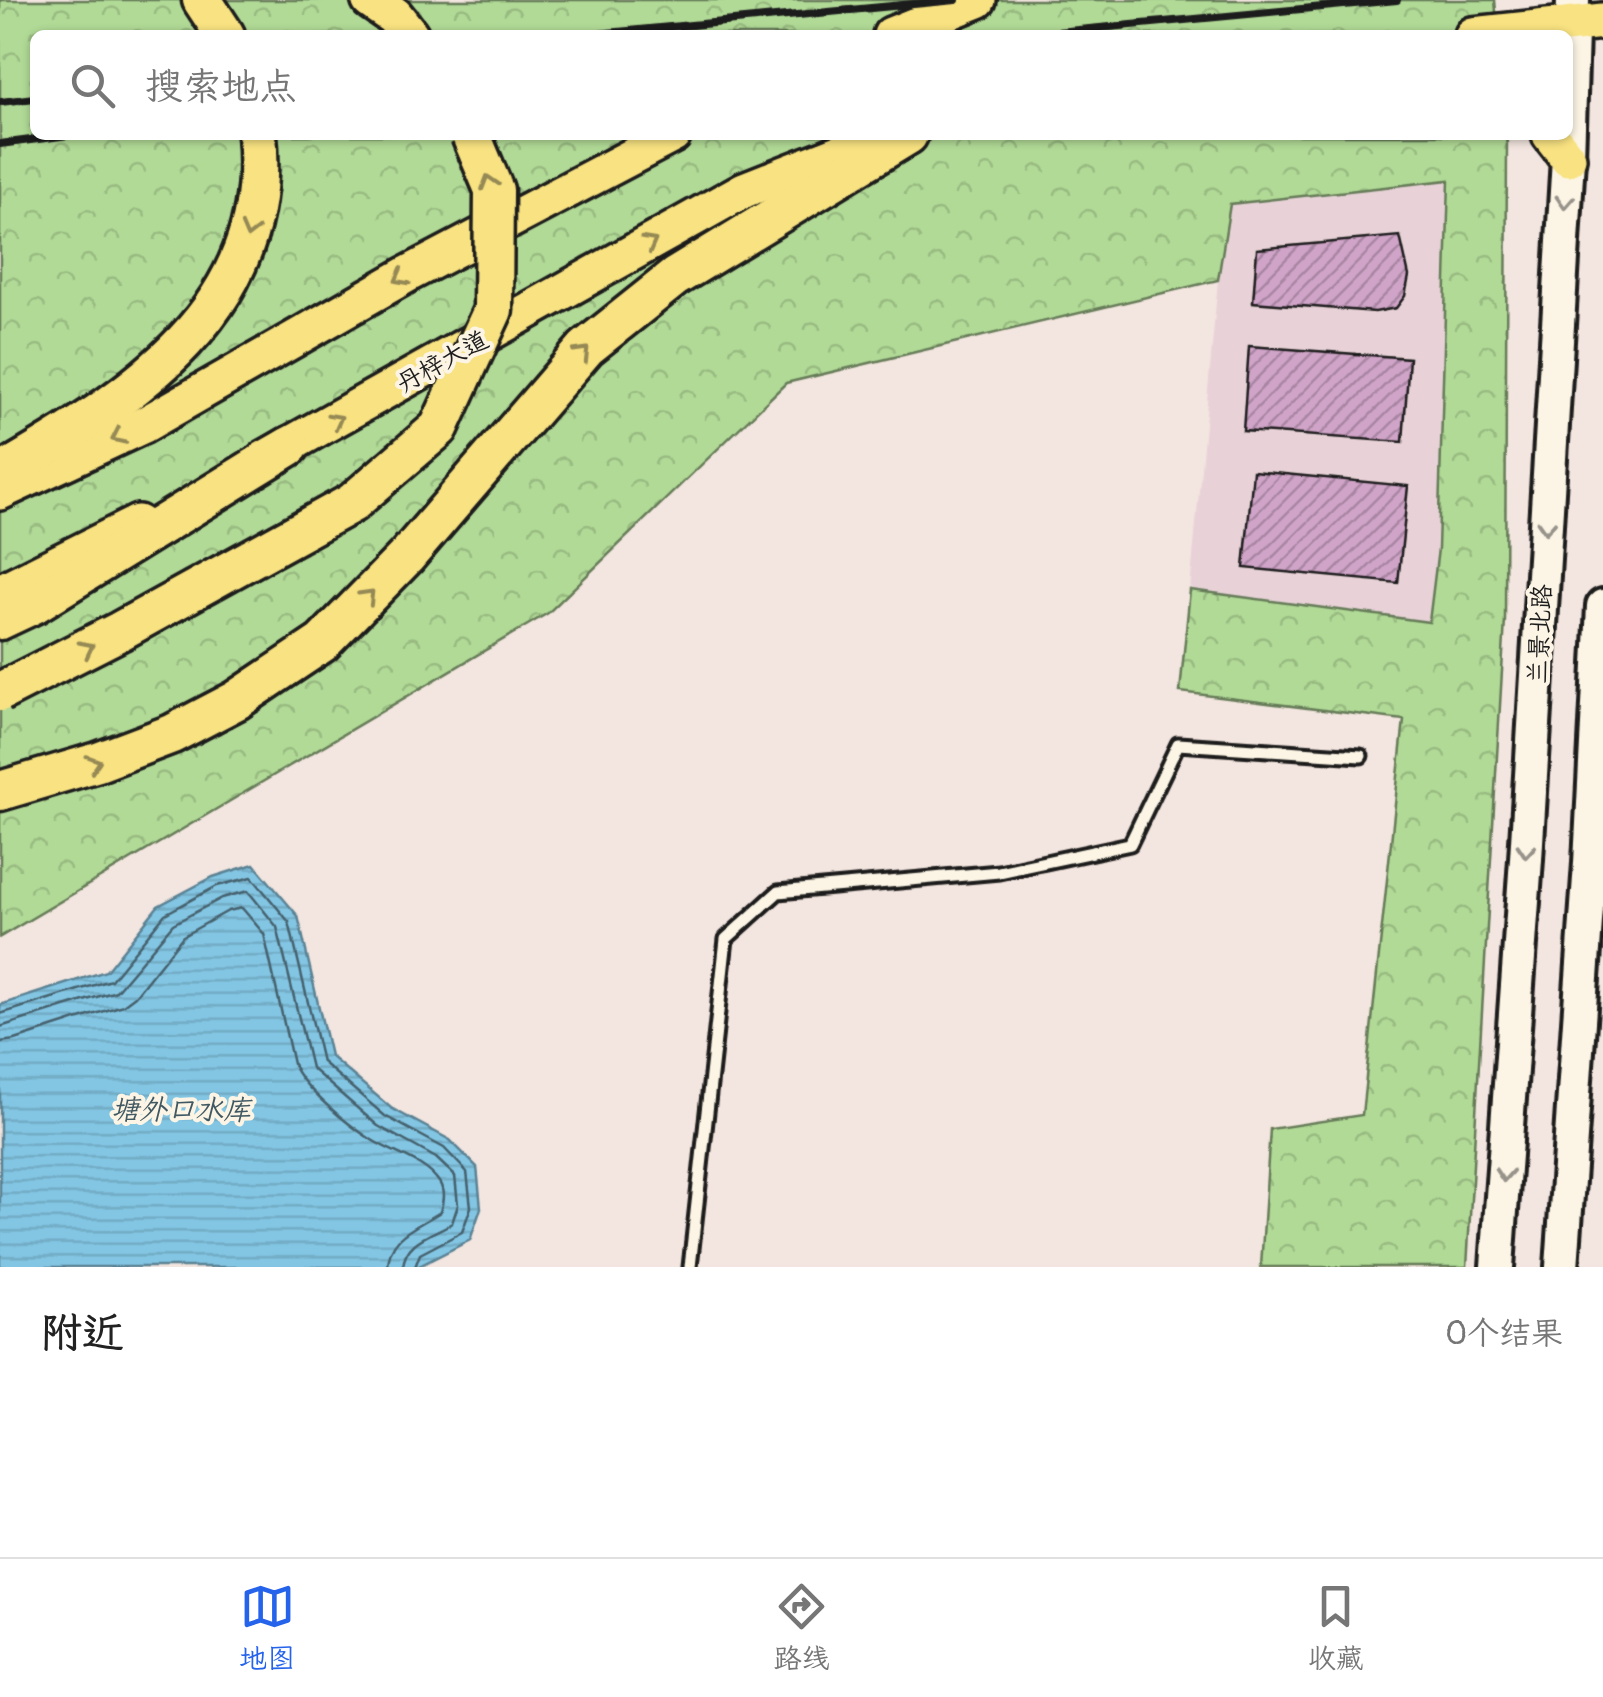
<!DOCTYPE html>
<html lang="zh">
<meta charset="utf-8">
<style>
body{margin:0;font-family:Pangolin,"LXGW WenKai TC",sans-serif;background:#f2f2f2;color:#222}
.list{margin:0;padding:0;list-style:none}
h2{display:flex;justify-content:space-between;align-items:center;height:130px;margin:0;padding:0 40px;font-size:42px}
h2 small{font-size:32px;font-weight:400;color:#767676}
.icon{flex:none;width:55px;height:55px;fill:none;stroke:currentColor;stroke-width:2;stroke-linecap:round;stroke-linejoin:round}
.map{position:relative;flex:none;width:1603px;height:1267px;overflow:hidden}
.search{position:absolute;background:#fff;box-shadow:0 2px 8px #0004;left:30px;right:30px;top:30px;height:110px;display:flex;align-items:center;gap:25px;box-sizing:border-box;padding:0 35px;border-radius:15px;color:#767676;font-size:38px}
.sheet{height:290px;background:#fff}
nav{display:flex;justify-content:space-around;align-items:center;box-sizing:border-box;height:140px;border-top:2px solid #e0e0e0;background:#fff;font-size:28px;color:#767676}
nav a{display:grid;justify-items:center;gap:5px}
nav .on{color:#2563eb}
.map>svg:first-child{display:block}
</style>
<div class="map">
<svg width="1603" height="1267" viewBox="0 0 1603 1267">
<defs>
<pattern id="forest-crowns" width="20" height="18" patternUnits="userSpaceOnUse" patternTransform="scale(2.5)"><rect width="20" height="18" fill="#b1da96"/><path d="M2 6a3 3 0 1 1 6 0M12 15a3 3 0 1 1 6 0" fill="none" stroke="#98ba81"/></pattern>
<pattern id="water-rules" width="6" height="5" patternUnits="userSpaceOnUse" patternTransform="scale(2.5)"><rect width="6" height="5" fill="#83c6e4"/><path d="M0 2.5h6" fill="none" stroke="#71aac3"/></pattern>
<pattern id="building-hatch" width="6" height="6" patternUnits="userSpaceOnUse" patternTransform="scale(2.5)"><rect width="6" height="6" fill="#d0a4c8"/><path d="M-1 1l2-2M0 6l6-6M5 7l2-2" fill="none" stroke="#a885a2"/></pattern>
</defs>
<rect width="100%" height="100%" fill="#f3e5df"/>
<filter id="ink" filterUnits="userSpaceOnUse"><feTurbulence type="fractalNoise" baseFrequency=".01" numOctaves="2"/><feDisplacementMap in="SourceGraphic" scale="20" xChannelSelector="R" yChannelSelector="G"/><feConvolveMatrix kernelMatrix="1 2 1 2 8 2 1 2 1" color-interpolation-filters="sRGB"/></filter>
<g filter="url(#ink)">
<!-- built -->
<path fill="#e8d2d8" d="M1449 180 1438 549 1429 622 1190 590 1218 280 1229 204Z"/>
<!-- forest -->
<path fill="url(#forest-crowns)" stroke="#667b59" stroke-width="2.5" d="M0 0H1495L1498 35H35V135H1507L1505 620 1467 1267H1261L1270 1129 1362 1115 1404 720 1180 692 1190 590 1429 622 1438 549 1449 180 1230 204 1218 280 786 383 548 613 0 937Z"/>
<!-- water -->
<path fill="url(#water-rules)" stroke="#5a8294" stroke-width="2.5" d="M254 864 298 916 330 1056 391 1108 450 1140 477 1167 481 1208 470 1240 417 1267H0V1005L106 971 158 906 213 877Z"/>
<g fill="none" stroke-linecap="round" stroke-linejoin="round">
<!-- shore -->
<path stroke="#45606c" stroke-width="2.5" d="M0 1014 111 980 165 914 217 886 252 877 289 922 322 1062 385 1116 444 1148 467 1172 471 1207 462 1232 420 1254 415 1267
M0 1027 116 991 173 924 222 898 248 891 277 927 311 1068 378 1126 436 1158 455 1176 458 1205 452 1223C432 1235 405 1240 403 1267
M0 1042 15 1040 123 1005 135 996 183 936 228 911 242 908 264 934 293 1064C302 1088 350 1126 372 1140 392 1153 425 1161 439 1182 445 1191 443 1203 440 1212 416 1228 389 1234 388 1267"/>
</g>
<!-- building -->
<path fill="url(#building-hatch)" stroke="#1c1c1c" stroke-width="2.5" d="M1400 236 1409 276 1405 296 1396 308 1375 312 1253 302 1257 249Z
M1249 346 1409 358 1403 442 1243 431Z
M1253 471 1408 486 1398 583 1244 568Z"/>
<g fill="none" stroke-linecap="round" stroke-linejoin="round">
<!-- service casing -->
<g stroke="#1c1c1c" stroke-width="19">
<path id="service" d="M690 1267 726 939 778 892 999 872 1130 844 1178 744 1361 756"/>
</g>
<!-- secondary casing -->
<g stroke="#1c1c1c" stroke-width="40">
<path id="secondary" d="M1497 1267 1526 859 1568 158 1573 0
M1562 1267 1590 863 1603 606"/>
</g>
<!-- primary casing -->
<g stroke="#1c1c1c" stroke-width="42">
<path id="primary" d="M891 35 978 0
M1473 35 1603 21
M1550 135 1568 158
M264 459 744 190 885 135
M0 492 142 426 408 274 673 135
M0 592 138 523"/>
</g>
<!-- trunk casing -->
<g stroke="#1c1c1c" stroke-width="45">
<path id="trunk" d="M202 0 225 35
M371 0 394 16 409 35
M0 474C132 397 274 310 257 135
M0 620 34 604 290 446
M0 791 98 762 172 734 237 700 322 643 406 557 586 348 675 277 908 135"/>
</g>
<!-- service -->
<use href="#service" stroke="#fcf5e5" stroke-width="11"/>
<!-- secondary -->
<use href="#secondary" stroke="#fcf5e5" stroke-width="32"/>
<!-- primary -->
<use href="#primary" stroke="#f8e281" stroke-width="35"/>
<!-- trunk -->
<use href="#trunk" stroke="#f8e281" stroke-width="38"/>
<!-- rail -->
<path stroke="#1c1c1c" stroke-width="8" d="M586 35 956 0
M1025 35 1397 0
M0 102 35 98
M0 144 69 135"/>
<!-- trunk-bridge casing -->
<g stroke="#1c1c1c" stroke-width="45" stroke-linecap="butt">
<path id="trunk-bridge" d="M0 692 120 631 352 503 439 428 493 310 494 190 471 135"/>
</g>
<!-- trunk-bridge -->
<use href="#trunk-bridge" stroke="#f8e281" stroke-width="38"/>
</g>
<!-- one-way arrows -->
<defs><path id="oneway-chevron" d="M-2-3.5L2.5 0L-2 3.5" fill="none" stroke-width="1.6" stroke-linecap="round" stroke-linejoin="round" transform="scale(2.5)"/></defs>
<g stroke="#958954">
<use href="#oneway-chevron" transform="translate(489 182) rotate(-107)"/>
<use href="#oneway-chevron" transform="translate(249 231) rotate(105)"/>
<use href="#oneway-chevron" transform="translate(650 243) rotate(-29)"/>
<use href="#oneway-chevron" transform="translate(401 278) rotate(151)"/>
<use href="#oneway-chevron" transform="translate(583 353) rotate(-46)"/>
<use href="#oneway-chevron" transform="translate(336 420) rotate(-29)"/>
<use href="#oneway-chevron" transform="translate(118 437) rotate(155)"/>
<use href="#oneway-chevron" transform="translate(368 596) rotate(-46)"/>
<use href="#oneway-chevron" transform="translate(87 648) rotate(-27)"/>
<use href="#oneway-chevron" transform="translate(94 763) rotate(-18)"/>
</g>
<g stroke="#97938b">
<use href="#oneway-chevron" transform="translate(1565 202) rotate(93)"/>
<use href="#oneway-chevron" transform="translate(1546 527) rotate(93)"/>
<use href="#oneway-chevron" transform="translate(1526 851) rotate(94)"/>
<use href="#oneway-chevron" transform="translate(1504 1175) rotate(94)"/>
</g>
</g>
<g text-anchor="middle" stroke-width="8" stroke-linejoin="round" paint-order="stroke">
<!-- street labels -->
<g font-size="25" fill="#1c1c1c" stroke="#fcf5e5">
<text transform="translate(442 361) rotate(-29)" y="9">丹梓大道</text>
<text transform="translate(1539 634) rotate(-87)" y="9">兰景北路</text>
</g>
<!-- water labels -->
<g font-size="28" font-style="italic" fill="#405862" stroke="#fcf5e5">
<text x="181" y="1119">塘外口水库</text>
</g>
</g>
</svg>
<div class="search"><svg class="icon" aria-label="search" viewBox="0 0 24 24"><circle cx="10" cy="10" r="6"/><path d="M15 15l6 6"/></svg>搜索地点</div>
</div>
<section class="sheet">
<h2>附近<small>0个结果</small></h2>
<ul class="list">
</ul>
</section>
<nav>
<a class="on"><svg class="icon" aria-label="map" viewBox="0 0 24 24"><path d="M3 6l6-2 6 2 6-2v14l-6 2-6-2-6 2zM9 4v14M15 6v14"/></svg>地图</a>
<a><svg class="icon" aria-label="directions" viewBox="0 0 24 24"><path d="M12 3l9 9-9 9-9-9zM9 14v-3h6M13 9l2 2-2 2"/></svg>路线</a>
<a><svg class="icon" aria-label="saved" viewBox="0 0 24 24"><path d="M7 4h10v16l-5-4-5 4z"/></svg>收藏</a>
</nav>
